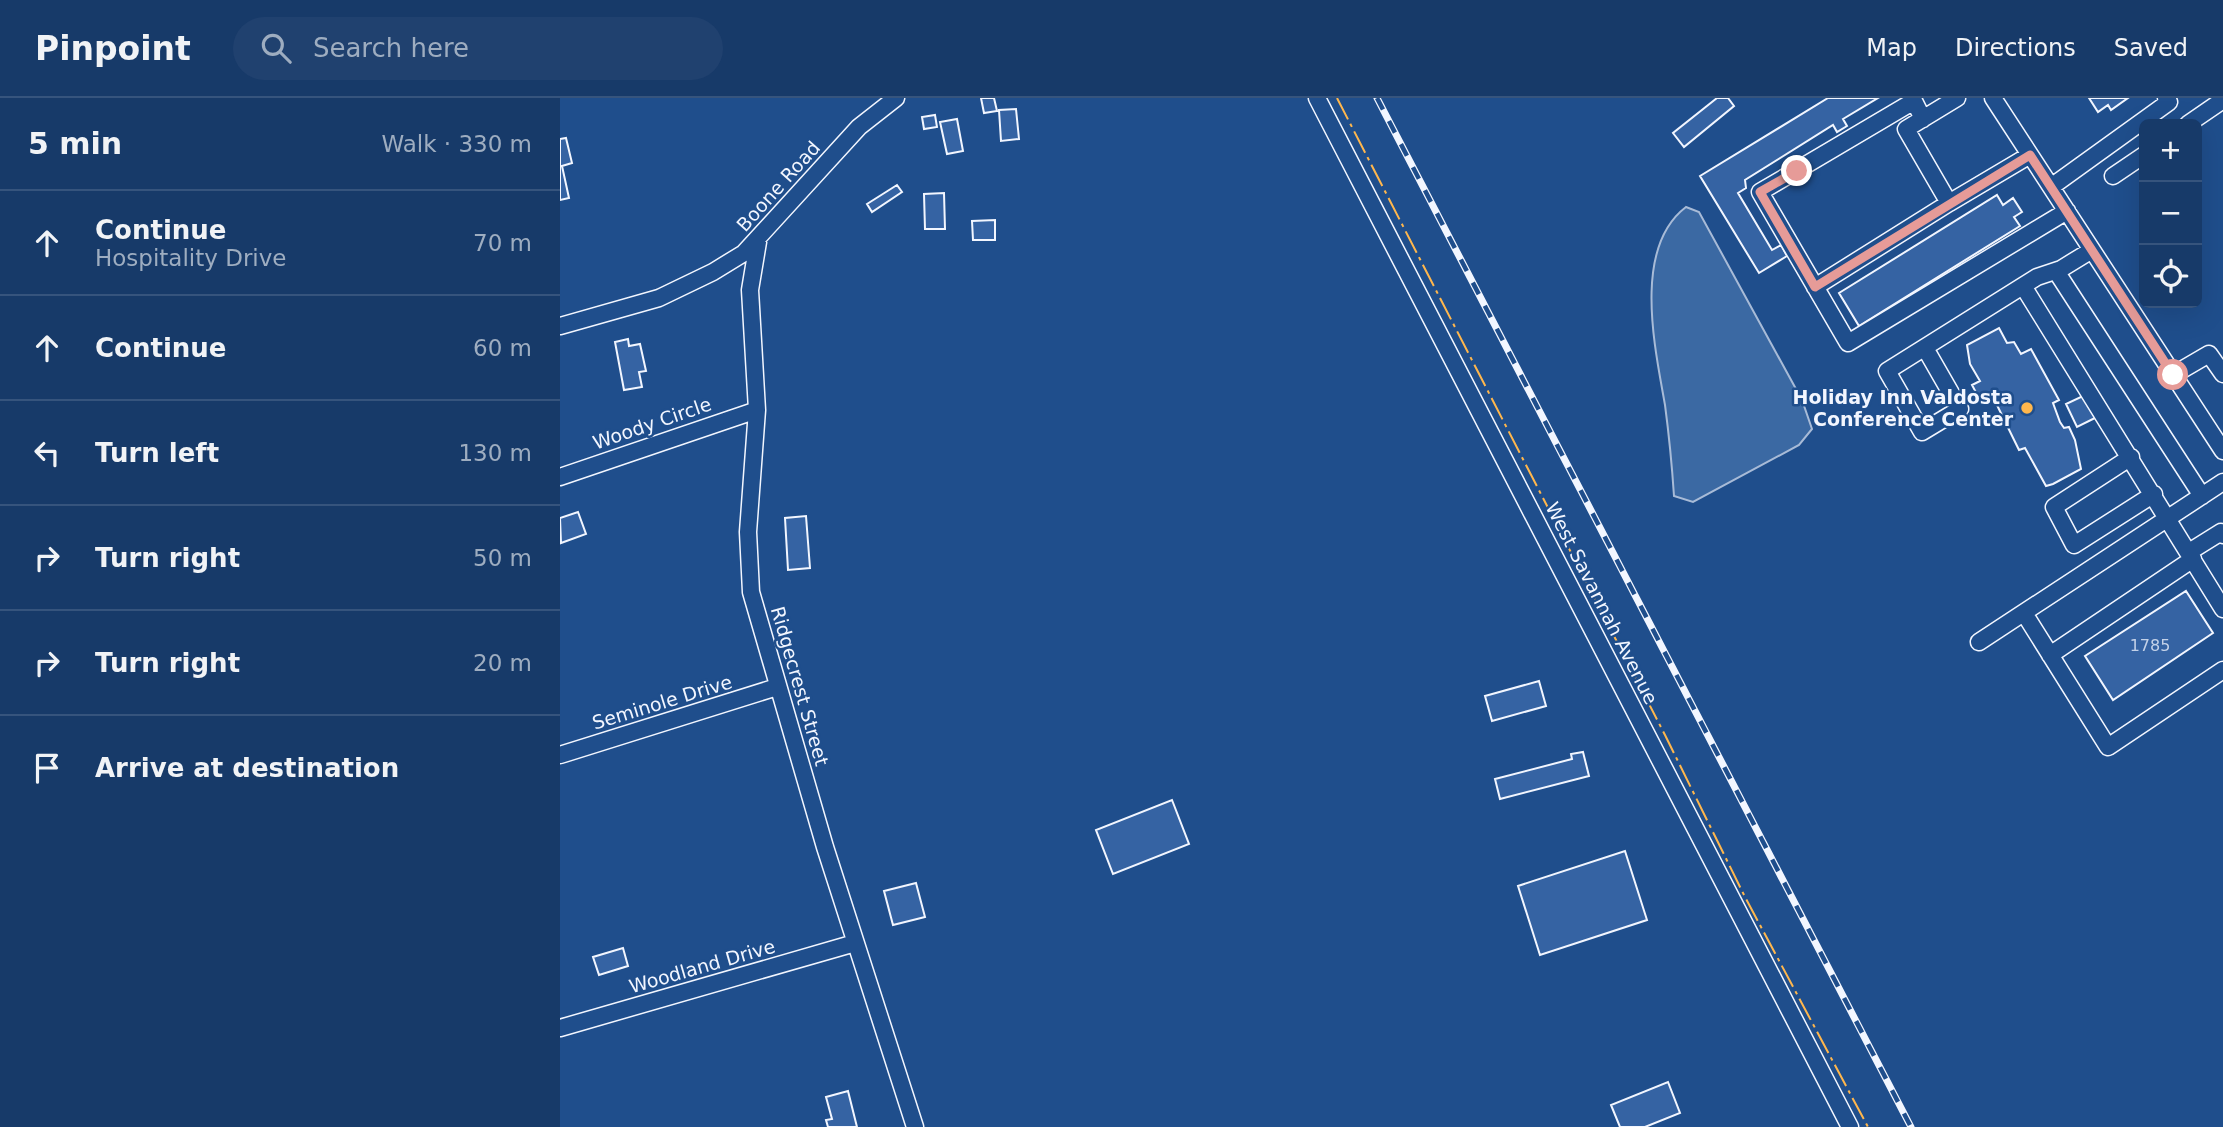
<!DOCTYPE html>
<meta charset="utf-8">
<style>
body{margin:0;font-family:"DejaVu Sans",sans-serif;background:#20416f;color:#f1f3f6}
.controls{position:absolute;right:21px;top:21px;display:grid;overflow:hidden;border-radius:10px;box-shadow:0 7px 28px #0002}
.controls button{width:63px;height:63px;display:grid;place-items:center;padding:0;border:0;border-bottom:2px solid #36547d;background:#173a69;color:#f1f3f6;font:35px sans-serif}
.stop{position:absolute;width:21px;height:21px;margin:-16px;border:5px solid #e69b98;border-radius:50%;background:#fff}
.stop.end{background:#e69b98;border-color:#fff;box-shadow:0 2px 7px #0008}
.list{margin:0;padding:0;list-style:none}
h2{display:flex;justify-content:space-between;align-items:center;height:91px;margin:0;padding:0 28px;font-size:30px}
h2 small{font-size:23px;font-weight:400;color:#9eadc0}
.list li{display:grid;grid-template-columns:46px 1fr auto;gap:21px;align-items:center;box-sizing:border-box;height:105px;padding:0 28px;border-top:2px solid #36547d}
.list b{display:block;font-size:26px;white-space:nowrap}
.list p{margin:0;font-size:23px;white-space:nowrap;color:#9eadc0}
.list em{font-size:23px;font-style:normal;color:#9eadc0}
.icon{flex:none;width:38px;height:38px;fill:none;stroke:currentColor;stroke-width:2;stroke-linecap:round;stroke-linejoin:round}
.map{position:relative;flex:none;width:1663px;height:1029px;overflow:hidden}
header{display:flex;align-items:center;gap:42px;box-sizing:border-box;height:98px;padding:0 35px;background:#173a69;border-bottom:2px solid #36547d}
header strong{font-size:33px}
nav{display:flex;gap:38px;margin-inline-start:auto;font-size:24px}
.search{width:490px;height:63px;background:#20416f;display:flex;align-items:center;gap:18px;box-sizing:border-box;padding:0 24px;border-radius:38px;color:#9eadc0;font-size:26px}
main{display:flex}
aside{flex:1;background:#173a69}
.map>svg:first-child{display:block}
</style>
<header>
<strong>Pinpoint</strong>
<div class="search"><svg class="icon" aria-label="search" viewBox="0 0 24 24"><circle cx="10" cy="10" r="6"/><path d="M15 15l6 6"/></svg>Search here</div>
<nav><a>Map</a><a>Directions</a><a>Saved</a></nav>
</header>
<main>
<aside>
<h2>5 min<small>Walk · 330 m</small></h2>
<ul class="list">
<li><svg class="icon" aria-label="ahead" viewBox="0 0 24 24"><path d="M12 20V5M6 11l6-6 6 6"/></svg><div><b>Continue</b><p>Hospitality Drive</p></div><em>70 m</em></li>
<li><svg class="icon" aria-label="ahead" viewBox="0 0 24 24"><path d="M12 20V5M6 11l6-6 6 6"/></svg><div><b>Continue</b></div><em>60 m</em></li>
<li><svg class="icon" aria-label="left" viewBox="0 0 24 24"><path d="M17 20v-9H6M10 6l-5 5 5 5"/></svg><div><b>Turn left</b></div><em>130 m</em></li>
<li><svg class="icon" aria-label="right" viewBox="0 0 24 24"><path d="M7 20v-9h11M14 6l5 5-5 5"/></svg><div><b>Turn right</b></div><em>50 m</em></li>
<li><svg class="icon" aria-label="right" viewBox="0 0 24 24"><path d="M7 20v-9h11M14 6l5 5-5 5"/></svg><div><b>Turn right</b></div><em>20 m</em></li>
<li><svg class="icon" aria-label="arrive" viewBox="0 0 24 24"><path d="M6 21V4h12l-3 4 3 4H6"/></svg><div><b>Arrive at destination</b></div></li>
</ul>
</aside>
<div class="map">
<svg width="1663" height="1029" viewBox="0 0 1663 1029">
<rect width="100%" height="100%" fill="#1f4e8c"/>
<!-- water -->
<path fill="#3b69a3" stroke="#a8bbd7" stroke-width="2" d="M1126 109 1139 114 1242 302 1252 331 1239 347 1133 404 1114 398C1112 368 1109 337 1105 307 1095 250 1072 150 1126 109Z"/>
<!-- building -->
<path fill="#3563a3" stroke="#f2f6ff" stroke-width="2" d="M421 0H434L437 13 424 15Z
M1157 0H1168L1174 8 1124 49 1113 35Z
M1268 0H1318L1283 21 1287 28 1277 34 1273 27 1185 82 1186 90 1178 95 1212 152 1221 147 1227 158 1199 175 1140 78Z
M1529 0H1568L1551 12 1548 7 1538 14Z
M456 11 459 41 441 43 439 12Z
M375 17 377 29 364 31 362 19Z
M397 21 403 53 387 56 380 24Z
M6 40 12 65 2 68 9 100 0 102V41Z
M337 87 342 94 312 114 307 106Z
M384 95 385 131H365L364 96Z
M1437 97 1443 107 1453 100 1462 114 1454 119 1460 128 1299 228 1279 195Z
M435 122V142H413L412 123Z
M1439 230 1447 245 1454 244 1461 256 1471 251 1499 302 1493 305 1500 324 1504 330 1509 329 1515 342 1521 371 1493 386 1486 388 1465 350 1459 352 1433 299 1420 302 1412 287 1420 283 1410 266 1407 247Z
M68 241 69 248 80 246 86 273 79 274 82 289 64 292 55 244Z
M1525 297 1537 319 1517 329 1506 306Z
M18 414 26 436 1 445 0 420Z
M246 418 250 470 228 472 225 420Z
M1626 493 1653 535 1553 602 1525 558Z
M979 583 986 608 932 623 925 598Z
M1023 654 1029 678 940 701 935 681 1012 661 1011 656Z
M612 702 629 746 553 776 536 732Z
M1065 753 1087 822 980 857 958 788Z
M356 785 365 819 333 827 324 793Z
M63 850 68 868 39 877 33 859Z
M1108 984 1120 1015 1085 1029H1060L1051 1007Z
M288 993 297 1029H268L266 1022 272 1021 266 999Z"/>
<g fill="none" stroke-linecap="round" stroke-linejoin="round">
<!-- minor casing -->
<g stroke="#f2f6ff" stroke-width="19">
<path id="minor" d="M757 0 1290 1029
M1397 0 1346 31 1389 105 1470 57
M1433 0 1663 353
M1363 21 1354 3 1200 94 1288 245 1507 113
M1628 26 1663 2
M1553 78 1584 57
M1491 89 1609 4 1606 0
M198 144 190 192 197 312 188 434 191 494 265 749 355 1029
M1496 173 1642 398
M1463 188 1663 511
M1255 189 1389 105
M0 228 99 200 153 174 184 155 299 29 336 0
M1365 250 1400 311 1362 334 1327 273 1477 179 1501 171 1532 152
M1613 277 1649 256 1663 276
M1571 359 1494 409 1514 447 1594 396
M0 379 197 312
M1629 454 1661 434 1663 437
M1464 515 1548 649 1663 572
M1419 544 1663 384
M1490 557 1633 461
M0 657 217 589
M0 930 295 845"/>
</g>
<!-- minor -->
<use href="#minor" stroke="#1f4e8c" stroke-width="16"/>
<!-- rail casing -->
<g stroke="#f2f6ff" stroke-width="7">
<path id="rail" d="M817 0 1351 1029"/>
</g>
<!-- rail -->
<use href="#rail" stroke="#1f4e8c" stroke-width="4.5" stroke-dasharray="13" stroke-linecap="butt"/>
<!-- power -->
<path stroke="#ffb74d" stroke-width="2" stroke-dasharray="24 5 3.5 5" stroke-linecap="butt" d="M777 0 1105 637 1185 799 1308 1029"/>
</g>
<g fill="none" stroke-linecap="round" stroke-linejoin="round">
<!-- route -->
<path stroke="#e69b98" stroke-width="9" d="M1237 73 1200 94 1255 189 1470 57 1613 277"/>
</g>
<!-- markers -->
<circle fill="#ffb74d" stroke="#1f4e8c" stroke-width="2.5" cx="1467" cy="310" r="7"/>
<g text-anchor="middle" stroke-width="5" stroke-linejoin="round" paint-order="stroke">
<!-- number labels -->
<g font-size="16" fill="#c3d1e8">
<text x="1590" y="553">1785</text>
</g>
<!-- street labels -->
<g font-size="19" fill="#f2f6ff" stroke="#1f4e8c">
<text transform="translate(218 88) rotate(-48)" y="7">Boone Road</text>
<text transform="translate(92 325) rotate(-19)" y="7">Woody Circle</text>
<text transform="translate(1042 505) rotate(63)" y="7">West Savannah Avenue</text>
<text transform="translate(240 588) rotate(74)" y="7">Ridgecrest Street</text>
<text transform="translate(102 604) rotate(-17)" y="7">Seminole Drive</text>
<text transform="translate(142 868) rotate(-16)" y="7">Woodland Drive</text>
</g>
<!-- poi labels -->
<g font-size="19" font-weight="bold" fill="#f2f6ff" stroke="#1f4e8c" text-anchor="end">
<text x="1453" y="306">Holiday Inn Valdosta<tspan x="1453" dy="22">Conference Center</tspan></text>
</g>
</g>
</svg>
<div class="controls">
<button>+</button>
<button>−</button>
<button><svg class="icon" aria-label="locate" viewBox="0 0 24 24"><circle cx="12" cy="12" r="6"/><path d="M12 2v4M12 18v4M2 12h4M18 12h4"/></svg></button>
</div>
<div class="stop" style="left:1613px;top:277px"></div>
<div class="stop end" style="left:1237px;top:73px"></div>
</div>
</main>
